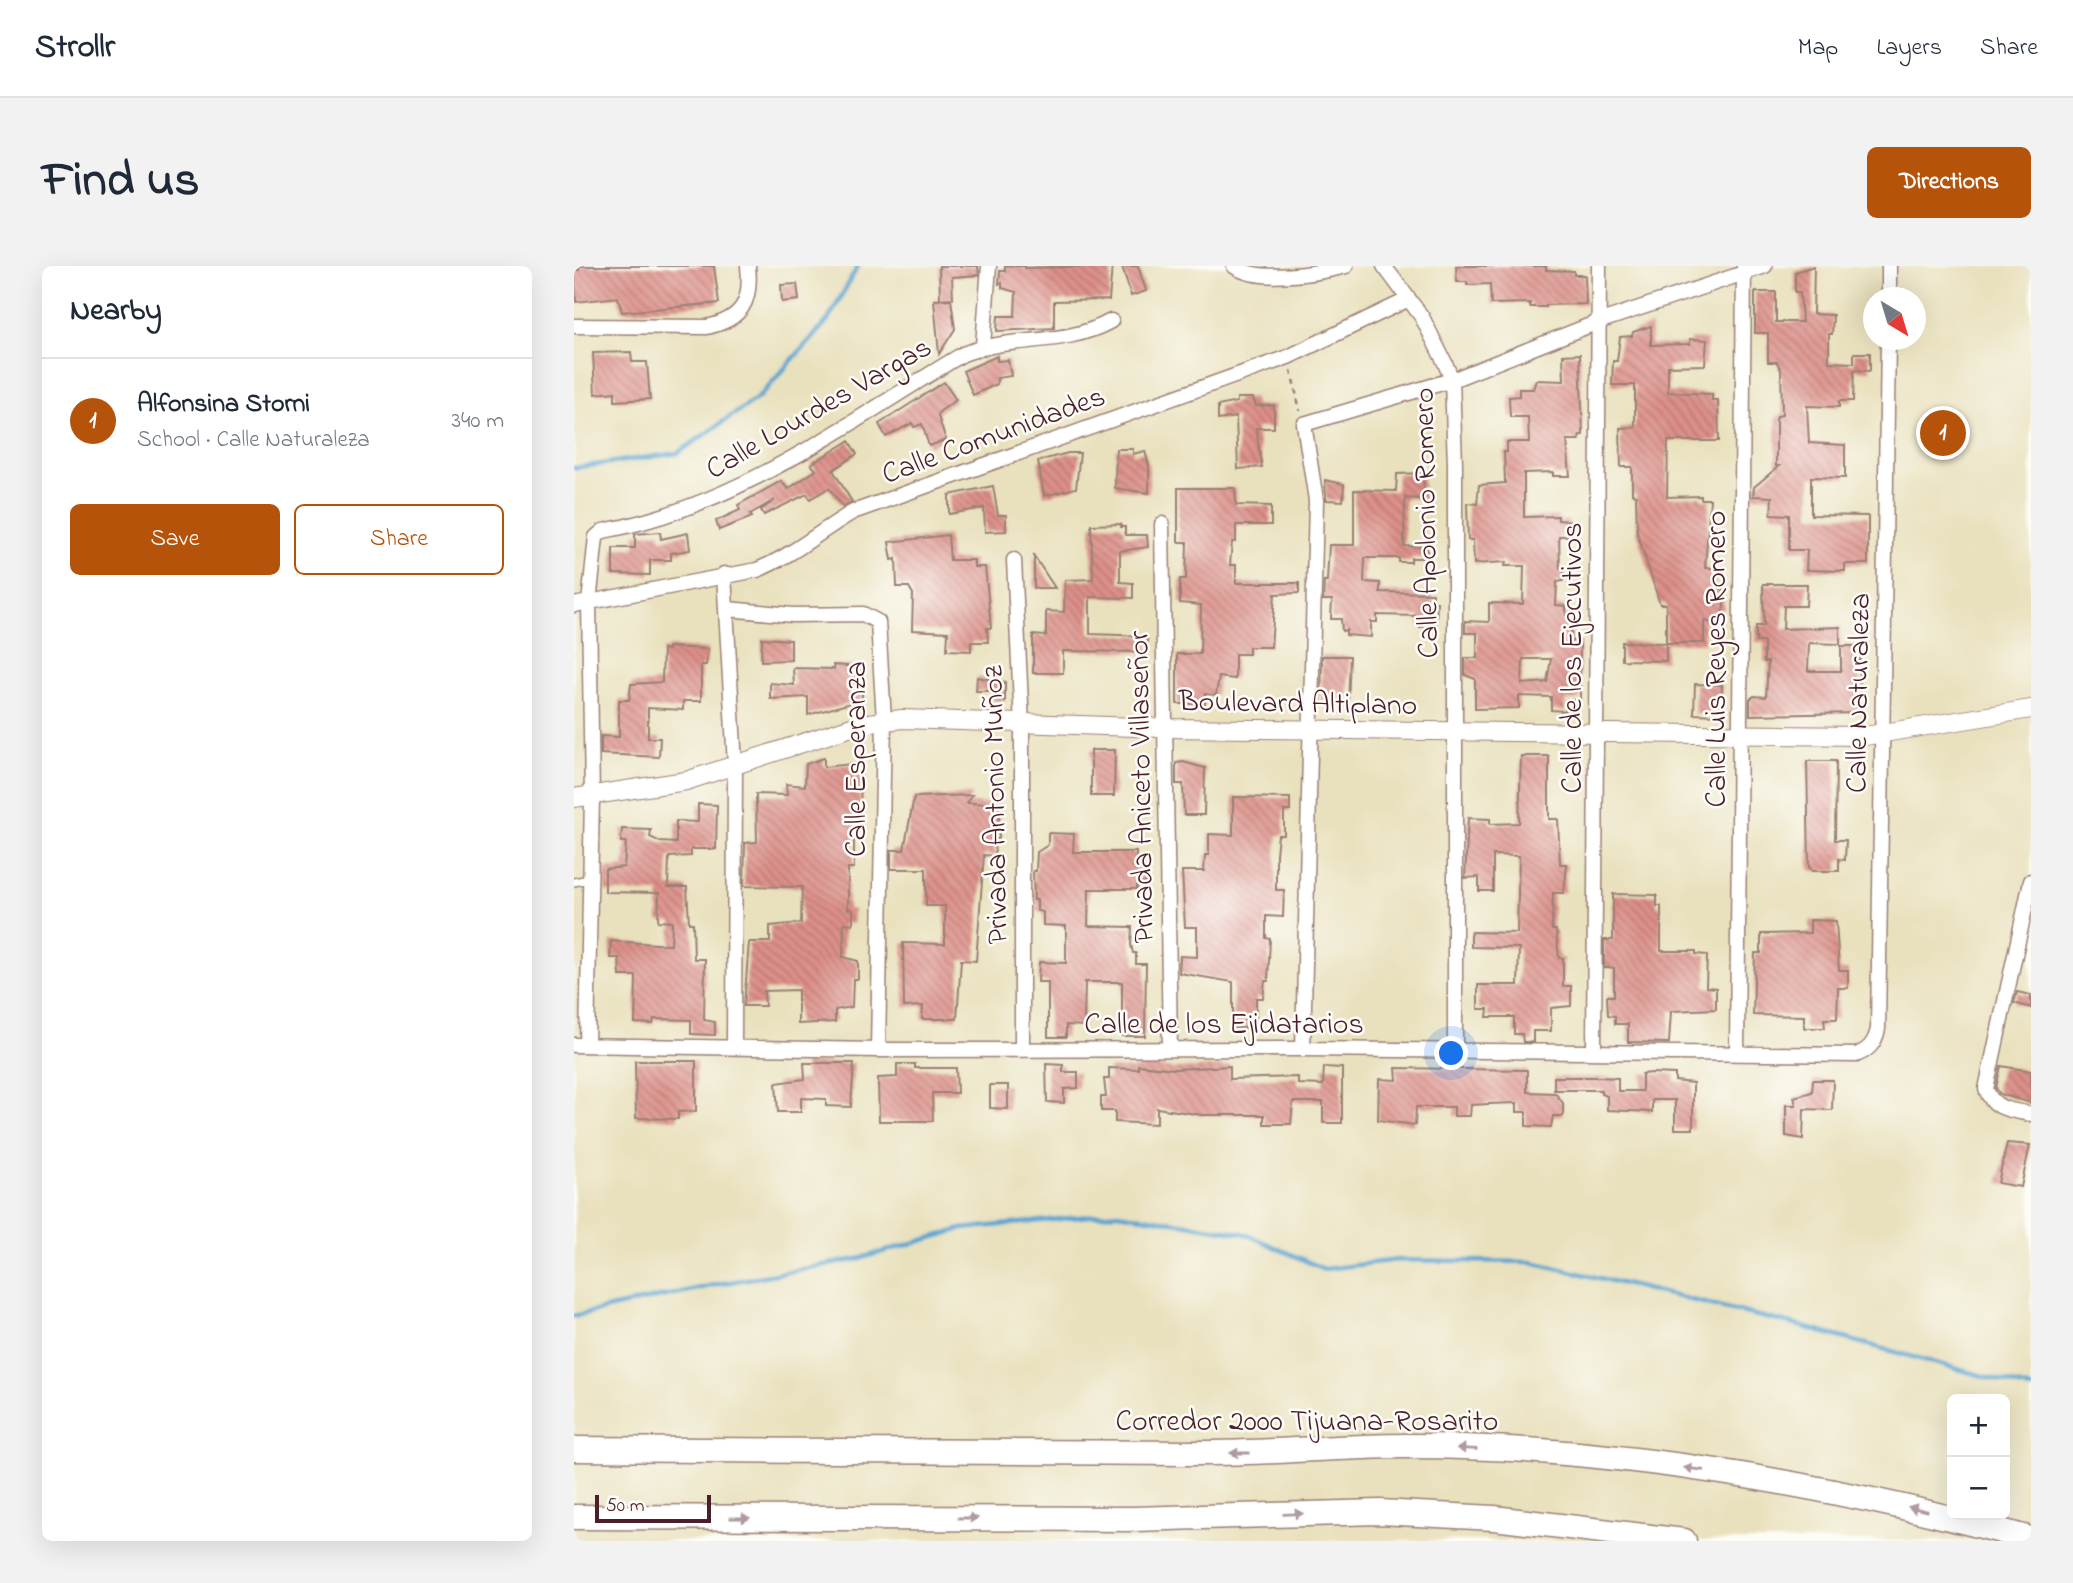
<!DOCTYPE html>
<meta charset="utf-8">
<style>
body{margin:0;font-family:"Indie Flower",sans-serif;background:#f2f2f3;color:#1f2937}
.controls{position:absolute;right:21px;bottom:21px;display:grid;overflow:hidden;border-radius:10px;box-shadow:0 7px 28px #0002}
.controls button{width:63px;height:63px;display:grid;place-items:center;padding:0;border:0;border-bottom:2px solid #e0e1e3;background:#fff;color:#1f2937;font:35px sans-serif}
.compass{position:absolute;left:1289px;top:21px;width:63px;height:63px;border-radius:50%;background:#fff;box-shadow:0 7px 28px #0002;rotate:142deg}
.scale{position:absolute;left:21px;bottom:18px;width:116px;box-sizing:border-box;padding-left:7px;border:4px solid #4a1f2b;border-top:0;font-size:19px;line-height:24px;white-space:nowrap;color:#4a1f2b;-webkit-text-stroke:5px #fdfcf7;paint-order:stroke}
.you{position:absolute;left:878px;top:788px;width:24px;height:24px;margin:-18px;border:5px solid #fff;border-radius:50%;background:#1a73e8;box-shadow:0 0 0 10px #1a73e833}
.badge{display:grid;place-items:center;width:46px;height:46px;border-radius:50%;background:#b45309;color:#fff;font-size:23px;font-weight:700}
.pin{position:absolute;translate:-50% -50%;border:4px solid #fff;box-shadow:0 2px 7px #0006}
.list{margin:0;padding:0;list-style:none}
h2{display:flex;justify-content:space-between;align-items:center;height:91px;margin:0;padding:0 28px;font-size:30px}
h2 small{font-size:23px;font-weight:400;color:#747a83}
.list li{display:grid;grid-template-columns:46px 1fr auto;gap:21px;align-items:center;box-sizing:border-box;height:126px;padding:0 28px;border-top:2px solid #e0e1e3}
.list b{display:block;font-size:26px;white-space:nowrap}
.list p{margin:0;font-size:23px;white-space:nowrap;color:#747a83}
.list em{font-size:23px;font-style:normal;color:#747a83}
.actions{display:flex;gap:14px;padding:21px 28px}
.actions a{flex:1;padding:16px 0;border:2px solid #b45309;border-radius:10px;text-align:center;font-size:24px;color:#b45309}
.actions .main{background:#b45309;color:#fff}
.map{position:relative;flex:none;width:1457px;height:1275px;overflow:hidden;border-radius:10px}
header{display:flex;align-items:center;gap:42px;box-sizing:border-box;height:98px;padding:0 35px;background:#fff;border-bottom:2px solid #e0e1e3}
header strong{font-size:33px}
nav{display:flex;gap:38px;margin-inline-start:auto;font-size:24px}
.intro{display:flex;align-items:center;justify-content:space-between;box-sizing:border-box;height:168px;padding:0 42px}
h1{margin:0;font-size:49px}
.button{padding:18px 32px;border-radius:10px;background:#b45309;color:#fff;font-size:24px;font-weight:700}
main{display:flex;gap:42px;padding:0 42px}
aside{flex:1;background:#fff;border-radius:10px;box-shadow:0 7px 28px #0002}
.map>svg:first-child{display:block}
</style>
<header>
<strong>Strollr</strong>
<nav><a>Map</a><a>Layers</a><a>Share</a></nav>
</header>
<div class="intro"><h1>Find us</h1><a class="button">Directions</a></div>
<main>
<aside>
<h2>Nearby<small></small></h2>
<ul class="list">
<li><span class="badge">1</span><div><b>Alfonsina Storni</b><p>School · Calle Naturaleza</p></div><em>340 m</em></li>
</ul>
<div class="actions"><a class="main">Save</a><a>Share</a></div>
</aside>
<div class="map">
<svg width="1457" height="1275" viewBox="0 0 1457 1275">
<defs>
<pattern id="building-back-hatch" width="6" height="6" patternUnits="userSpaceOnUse" patternTransform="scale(1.75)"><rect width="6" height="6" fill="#dd9089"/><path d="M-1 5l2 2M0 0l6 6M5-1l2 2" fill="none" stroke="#b57570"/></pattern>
</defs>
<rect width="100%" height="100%" fill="#fdfcf7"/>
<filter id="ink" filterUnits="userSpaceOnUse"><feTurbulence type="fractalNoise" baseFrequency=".0143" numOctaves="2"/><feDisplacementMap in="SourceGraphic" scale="14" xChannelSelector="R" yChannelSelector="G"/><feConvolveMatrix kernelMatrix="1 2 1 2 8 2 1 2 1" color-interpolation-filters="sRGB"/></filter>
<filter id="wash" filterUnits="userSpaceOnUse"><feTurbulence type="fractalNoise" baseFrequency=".00686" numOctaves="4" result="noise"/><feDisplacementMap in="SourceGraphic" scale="28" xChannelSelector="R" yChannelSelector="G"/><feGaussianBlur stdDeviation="1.57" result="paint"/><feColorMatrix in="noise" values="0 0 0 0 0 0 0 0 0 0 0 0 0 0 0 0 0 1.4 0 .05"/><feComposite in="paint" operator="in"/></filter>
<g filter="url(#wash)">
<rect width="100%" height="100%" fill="#e9e1be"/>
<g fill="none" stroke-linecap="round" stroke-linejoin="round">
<!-- stream -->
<path stroke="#58a3d0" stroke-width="4.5" d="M0 202 104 187 185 131 254 54 284 0
M0 1050 145 1018 284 993 388 963 544 947 669 967 750 1003 823 994 958 996 1222 1059 1457 1123"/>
</g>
<g id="blocks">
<!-- building -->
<path fill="url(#building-back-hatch)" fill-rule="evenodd" d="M4 0H140L145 37 48 46 44 31 2 36 0 4H5Z
M365 0H404L405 9 378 11 379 32 366 33Z
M431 0H451V2L538 0 535 34 480 35V62L423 65 424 50H441L442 26 428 22V17L425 18 426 5H431Z
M548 0H564L572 25 557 30Z
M882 0H972V4L1000 5V9H1011L1012 38 972 39V41H956V37L917 38 916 18 893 19V16H883Z
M1240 0 1239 48 1259 49 1258 68H1255V96L1280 97V87H1296V105L1280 104 1279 135H1265V141L1233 140 1235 177 1271 179V212L1237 211V249L1294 250V298H1271V305L1232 304 1233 284H1215V249L1197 248 1198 231 1179 230 1180 221 1205 200H1202V154L1203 150 1208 149 1207 104 1203 96H1194V67H1181V26H1202V56H1228L1226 26H1221V6Z
M223 18 225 34 208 36 207 19Z
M377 33 381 63 365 88 360 34Z
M1077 60V79L1116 78V73L1133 74 1131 99 1094 100V126L1138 128V134H1144L1145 175H1094L1093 231 1127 230V233H1136L1131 302H1142V322H1150V341L1145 358 1130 355V377H1092V338H1086L1063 266 1062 229 1058 228V201H1047L1046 162 1061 161V119H1038L1039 95H1043L1046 71 1058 70 1059 66Z
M57 86 58 96H73L76 133 41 135V126L21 128 19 87Z
M1006 88 1009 169H1006L1005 174H993L996 210H979V206L950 207V251L984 250V254L995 255 994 270H985L986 302H990L989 315 983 316 982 339 992 340V349H998L997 375H1006V434L992 435 991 445 977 444V431L945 430V442L901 443V413L891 409V392H903V367H891V355L915 356V337L949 338 950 300H931L932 296 900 298 899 274H894L893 237 903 238 905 219 931 217 930 186H933V176H955L954 151H936L935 131 945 130V123H959L962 114 990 115 989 89ZM949 393H977L973 416 948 418Z
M423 90V95L434 94 437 110 423 112V118L399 129 389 105Z
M370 116 382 134 365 146 364 150 372 174 355 180 348 158 340 161 338 157 312 171 305 158Z
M663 132H679L682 140 700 139V162H682L688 201 664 203 662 151 644 154V140L663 136Z
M275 175 283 188 259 204 278 236 269 241 255 222 236 233 233 228 190 249 187 244 201 234 176 248 178 251 145 264 142 255 166 244 164 239 207 215 214 223 242 204 237 198Z
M542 183H559V188L571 185 575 200V227L541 222Z
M494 187H506L502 222 470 230 464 195Z
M849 207 850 233 831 232 830 280 853 281V292H837V296H825V292H791L790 316 806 317V326L859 327 858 336H863L862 360 846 361 845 350 803 349V356H797V371L772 369V364L768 365 767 353H757L758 334H749L750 315H753L755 279H780V224L822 225 823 208Z
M751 214 770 218 769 235 752 234Z
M419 220 424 249H432V265L411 266 410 242 375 248V229Z
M604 222H661L662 239 697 240V259H662V276H658L656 299H662V317H725V327L701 328 697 381H675V388H661V413L645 411 642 429 631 428V438H603V388H626L627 339 606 337V313H612L613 276H604Z
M547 258V261H551V269H573L574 281 546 285V316L559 317V332L516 331V368L573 370 574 386 489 385V407H459V369L472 370V345L490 346 491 314 519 313 517 259Z
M86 266 87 273 114 267 116 284 97 287V294H76V309L39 308V282H61V268Z
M374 269 376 294H400V301H411L417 362H413L414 376H397V385L373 384 374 366 338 364 339 328 335 321H323L322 293 318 294 315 276Z
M460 290 481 322H460Z
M1189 318H1233L1232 340H1210L1209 363 1266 361V378L1235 377 1234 405H1267V380H1286L1285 447 1176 449V433L1180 430 1192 431 1194 396H1190V376H1182V360H1190Z
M188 372 217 374V394L187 395Z
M1048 376 1092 377V395L1048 394Z
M94 381 134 383 132 399H127V435H109V444L74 442V472H86L85 491 27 488V470L45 471V434H55L57 418 88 416 89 383 94 384Z
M748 390H776L774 439 747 438Z
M259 399 288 401V434L234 449V431L196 433V417L220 419 219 402 260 403Z
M403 411 431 416V435H419L417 425H402Z
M1121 418 1148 419 1147 449 1120 448Z
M517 484H541L540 530H517Z
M947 490H975V553H984L986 598H993L990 627H979L978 664H982L985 692H989V720H997V740L977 742V765H959V776H949L948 768H940V751H913L914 743H904V719H944L945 682 897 681V666L943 667 945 590 919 589V625H905V611L891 612 894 552 916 553V558L945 557Z
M250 492V501L287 497 286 566H280V602H274V643L279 644V658L270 657 269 691 284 695V713H279L278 741 261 744V756L224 758V724L190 725 191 740H170L175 676H196V660L227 657 228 621 170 620 171 577 183 576 182 528 213 529 212 518 231 520 232 498Z
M1233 495H1262L1261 574H1272L1271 594 1265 593V605H1238L1235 601Z
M609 496 631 502 630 549H610L609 518H602V497Z
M398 529 393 537 425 538V573H420L421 590 410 589 402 695 387 694 383 753H348L349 740 330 741 329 677 371 678V640H352V603H317V584H330L340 531Z
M659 531 716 532V545H710V569H704L702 588V624H710L709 651 692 650V672L696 673 694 715H691L689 732H682V762H659V716L605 707 606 690 623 691V661H611L608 605H630L631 589H635V568L659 569Z
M124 538 143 539 142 583H117V590L95 591 94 621H113L115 657H119L120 693H131L130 754 141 756V769L117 768V754L80 753 79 758 61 757 62 710H46L45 692H36L37 675 97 679 98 656 84 655 85 627 31 626V603L50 601 52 576H47L48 563 77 564 76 571 86 576 102 577V555L124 556Z
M474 567 500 568 499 586H562V604L573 605V617H563V623H515L514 660 558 661 557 679 559 687H562V698H572L571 770H548V716H511L510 760 492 759V771H474V716H464L465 696 492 697V660L469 659V646L463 645V634H460L459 605H462L463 586 474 579Z
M1039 628 1083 629V640H1087V685H1122V688L1133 689 1132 721 1142 722V743L1097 745 1095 777 1054 776V758H1041V750L1034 749 1033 730H1040V702H1030V674H1039Z
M1236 654 1262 655 1265 704H1274V722H1264L1263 753H1250L1251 762H1230V750L1179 749 1181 687H1187V668L1236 667Z
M1443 726 1457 729V742L1440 737Z
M61 795H122V845L104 846V853L62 852Z
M230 797H280L277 841 252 840V833L227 832V846H204L202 817 231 813Z
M323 798H341V802H382L383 827H358L359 855H305L304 812 323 811Z
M472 798 489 799V806H504V822L490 823V837L473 836Z
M564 799 601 803 656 800V813L724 811V818L749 819 750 801 768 802V857H749V836H719L717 858H690V849H628L583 842V858L541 856V845H527V831H532L530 813H535V802L564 803Z
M1427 800 1457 805V837L1426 828 1422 822Z
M822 802 953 804V826L981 827 989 837V850H979L977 861 952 860V846H943V837L914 838 897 839 896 850H880V841H842L841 859 804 854 805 813 823 814Z
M1078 807 1101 808V815L1119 817V863H1101V834H1078V846L1033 844V830L1027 828V824H980V811H1024L1044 812V825H1068V808Z
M1239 814H1259L1258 844 1230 843 1229 873 1212 870V839H1222L1220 831 1238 826Z
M416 819H434V843L416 842Z
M1433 877 1456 879 1447 921 1424 917Z"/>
</g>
</g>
<g filter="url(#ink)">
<use href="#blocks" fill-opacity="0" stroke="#9a8074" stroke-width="2"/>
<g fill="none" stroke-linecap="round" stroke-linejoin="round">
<!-- service casing -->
<g stroke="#9a8074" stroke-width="10">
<path id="service" d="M0 616 15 613"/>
</g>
<!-- minor casing -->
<g stroke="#9a8074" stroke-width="17">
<path id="minor" d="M660 0C684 18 745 7 772 0
M810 0 848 51 871 97 878 114 881 198V784
M1315 32V0
M0 60 133 61C168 53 178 36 174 0
M409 80 415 0
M588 258 596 783
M440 294 448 459V783
M150 308 161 499 160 781
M0 339 183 304C218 290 246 265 279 246L714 91 835 33
M153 343 219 349 289 348 304 356 310 454 304 784
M1457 615 1412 823C1419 844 1437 844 1457 848
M13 778 18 531 15 337 22 271 29 265C165 240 273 157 389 88 437 69 491 81 537 55
M0 779 304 784 729 783 1282 789C1295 784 1301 777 1304 763L1314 74
M729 783 742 234 730 158 878 114 1024 56 1191 0
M1020 785 1025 0
M1163 786 1170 0"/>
</g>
<!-- tertiary casing -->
<g stroke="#9a8074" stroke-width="20">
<path id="tertiary" d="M0 532 112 515 287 458 328 453 591 462 1291 470 1457 443"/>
</g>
<!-- motorway casing -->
<g stroke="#9a8074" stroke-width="27">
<path id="motorway" d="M0 1183C206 1185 413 1186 619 1187 690 1188 761 1180 832 1180 1042 1180 1255 1218 1457 1273
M0 1251 559 1253 806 1246 920 1252 1110 1275"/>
</g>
<!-- path -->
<path stroke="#9a8074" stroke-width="2.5" stroke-dasharray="5 5" stroke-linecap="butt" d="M717 104 726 145"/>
<!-- service -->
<use href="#service" stroke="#fff" stroke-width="7"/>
<!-- minor -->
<use href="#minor" stroke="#fff" stroke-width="14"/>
<!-- tertiary -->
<use href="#tertiary" stroke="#fff" stroke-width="18"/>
<!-- motorway -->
<use href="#motorway" stroke="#fff" stroke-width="24"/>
</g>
<!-- one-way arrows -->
<defs><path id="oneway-solid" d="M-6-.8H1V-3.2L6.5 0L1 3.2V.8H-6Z" transform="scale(1.75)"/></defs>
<g fill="#ae9aa0">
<use href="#oneway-solid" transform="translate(893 1183) rotate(-178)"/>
<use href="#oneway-solid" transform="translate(666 1187) rotate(180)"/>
<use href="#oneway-solid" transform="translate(1120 1203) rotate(-173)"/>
<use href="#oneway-solid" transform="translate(1344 1243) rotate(-167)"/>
<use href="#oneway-solid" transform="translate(719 1248) rotate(-2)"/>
<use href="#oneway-solid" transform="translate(166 1252)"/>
<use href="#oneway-solid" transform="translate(394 1252)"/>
</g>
</g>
<g text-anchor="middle" stroke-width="5" stroke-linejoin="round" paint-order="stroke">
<!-- street labels -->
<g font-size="30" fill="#4a1f2b" stroke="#fdfcf7">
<text transform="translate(244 141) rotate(-30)" y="10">Calle Lourdes Vargas</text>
<text transform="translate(419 168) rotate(-20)" y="10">Calle Comunidades</text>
<text transform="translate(851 257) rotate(-91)" y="10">Calle Apolonio Romero</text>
<text transform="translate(997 392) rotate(-90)" y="10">Calle de los Ejecutivos</text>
<text transform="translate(1141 393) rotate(-90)" y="10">Calle Luis Reyes Romero</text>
<text transform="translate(1283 427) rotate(-89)" y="10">Calle Naturaleza</text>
<text transform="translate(724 436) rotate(1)" y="10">Boulevard Altiplano</text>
<text transform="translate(281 493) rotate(-90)" y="10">Calle Esperanza</text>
<text transform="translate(566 521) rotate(-91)" y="10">Privada Aniceto Villaseñor</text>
<text transform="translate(420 539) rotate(-91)" y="10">Privada Antonio Muñoz</text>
<text x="650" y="767">Calle de los Ejidatarios</text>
<text x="733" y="1164">Corredor 2000 Tijuana-Rosarito</text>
</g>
</g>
</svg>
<div class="controls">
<button>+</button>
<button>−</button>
</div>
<svg class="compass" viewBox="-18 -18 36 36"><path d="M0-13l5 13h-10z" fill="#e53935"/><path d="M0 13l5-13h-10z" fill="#747a83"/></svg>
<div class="scale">50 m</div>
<div class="you"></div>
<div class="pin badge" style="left:1369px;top:167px">1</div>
</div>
</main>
